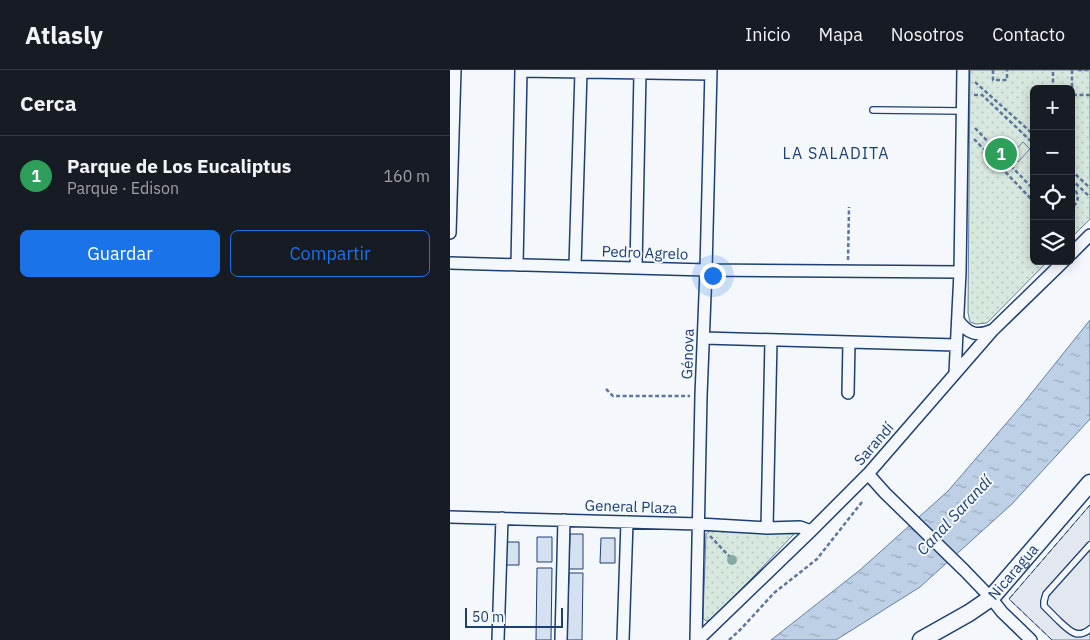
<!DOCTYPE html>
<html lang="es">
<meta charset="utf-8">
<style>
body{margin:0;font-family:"IBM Plex Sans",sans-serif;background:#242831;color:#f1f3f6}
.controls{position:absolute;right:15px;top:15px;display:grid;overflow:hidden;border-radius:8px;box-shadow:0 2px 12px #0003}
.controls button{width:45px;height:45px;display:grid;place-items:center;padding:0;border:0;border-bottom:1px solid #363941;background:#171b24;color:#f1f3f6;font:25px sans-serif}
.scale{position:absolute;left:15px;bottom:12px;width:98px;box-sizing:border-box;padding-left:5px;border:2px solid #1d3f73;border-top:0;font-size:14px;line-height:18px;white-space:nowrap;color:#1d3f73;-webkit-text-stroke:4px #f4f7fb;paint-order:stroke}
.you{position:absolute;left:262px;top:205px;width:18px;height:18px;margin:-12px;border:4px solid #fff;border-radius:50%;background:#1a73e8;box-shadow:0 0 0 8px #1a73e833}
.badge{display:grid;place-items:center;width:32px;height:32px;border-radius:50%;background:#1a73e8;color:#fff;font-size:16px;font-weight:700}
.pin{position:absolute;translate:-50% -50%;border:2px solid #fff;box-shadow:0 1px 5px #0006}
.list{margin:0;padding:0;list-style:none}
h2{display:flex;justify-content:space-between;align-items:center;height:65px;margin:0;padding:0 20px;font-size:21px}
h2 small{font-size:16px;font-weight:400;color:#9ea1a6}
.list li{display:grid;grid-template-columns:32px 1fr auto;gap:15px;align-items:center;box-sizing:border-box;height:80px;padding:0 20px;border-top:1px solid #363941}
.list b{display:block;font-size:19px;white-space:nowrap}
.list p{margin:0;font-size:16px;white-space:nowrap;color:#9ea1a6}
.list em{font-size:16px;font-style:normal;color:#9ea1a6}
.actions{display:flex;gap:10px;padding:15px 20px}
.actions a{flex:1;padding:11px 0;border:1px solid #1a73e8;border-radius:8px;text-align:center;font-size:18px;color:#1a73e8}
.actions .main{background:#1a73e8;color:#fff}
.icon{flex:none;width:28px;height:28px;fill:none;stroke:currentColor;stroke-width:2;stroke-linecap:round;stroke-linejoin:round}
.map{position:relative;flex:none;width:640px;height:570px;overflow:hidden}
header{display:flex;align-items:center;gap:30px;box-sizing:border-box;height:70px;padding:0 25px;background:#171b24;border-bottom:1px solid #363941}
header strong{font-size:24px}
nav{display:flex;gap:28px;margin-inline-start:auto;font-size:18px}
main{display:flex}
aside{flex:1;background:#171b24}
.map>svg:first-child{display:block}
</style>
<header>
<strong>Atlasly</strong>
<nav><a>Inicio</a><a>Mapa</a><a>Nosotros</a><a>Contacto</a></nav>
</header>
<main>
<aside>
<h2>Cerca<small></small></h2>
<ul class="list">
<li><span class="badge" style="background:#2e9e5b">1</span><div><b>Parque de Los Eucaliptus</b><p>Parque · Edison</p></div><em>160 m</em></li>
</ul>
<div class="actions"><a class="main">Guardar</a><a>Compartir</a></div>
</aside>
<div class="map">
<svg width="640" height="570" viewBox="0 0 640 570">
<defs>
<pattern id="park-dots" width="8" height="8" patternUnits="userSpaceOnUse" patternTransform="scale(1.25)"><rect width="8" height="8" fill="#d7e8df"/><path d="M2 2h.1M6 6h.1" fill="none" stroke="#b8c8c3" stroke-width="1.8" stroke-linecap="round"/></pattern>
<pattern id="water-ripples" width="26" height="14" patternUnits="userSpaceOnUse" patternTransform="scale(1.25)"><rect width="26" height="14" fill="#bed0e5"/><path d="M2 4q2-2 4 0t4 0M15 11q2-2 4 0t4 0" fill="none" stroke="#9aaabe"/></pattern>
</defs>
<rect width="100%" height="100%" fill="#f4f7fb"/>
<!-- park -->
<path fill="url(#park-dots)" stroke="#687fa3" d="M520 0H640V149L621 168V19H584V191H598L537 253 526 254 520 252 518 243Z
M261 460 344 464 263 549 256 551 253 548 256 464Z"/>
<!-- garden -->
<path fill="#d7e8df" stroke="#687fa3" d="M573 72 580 79 568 92 561 85Z"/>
<!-- parking -->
<path fill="#e3e8f0" stroke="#687fa3" d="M640 435V570H602L559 529Z"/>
<!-- water -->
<path fill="url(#water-ripples)" stroke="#687fa3" d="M640 250V349L562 434 470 517 386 570H321L410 500 498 421 572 335Z"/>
<!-- building -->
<path fill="#d5e0f0" stroke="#1d3f73" d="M120 464H133V499H119Z
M87 467H102V492H87Z
M151 468H165V493H150Z
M56 472H69V495H56Z
M87 498H102L101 570H86Z
M119 503H133L132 570H117Z"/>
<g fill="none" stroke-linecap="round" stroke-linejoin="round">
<!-- service casing -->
<g stroke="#1d3f73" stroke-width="8">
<path id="service" d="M423 40 513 41
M640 475 596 524 594 531V536C599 541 604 546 609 551 619 560 627 570 640 559"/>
</g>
<!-- minor casing -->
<g stroke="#1d3f73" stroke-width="14">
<path id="minor" d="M71 1 261 4
M0 163 5 0
M621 184 640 165
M0 193 256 200 510 202
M67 195 71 0
M125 196 131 2
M186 197 190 3
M508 250C518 264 527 267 543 260
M254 268 506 275
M505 303 510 202 513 0
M398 323 399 272
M418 404 435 423 514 500 541 528 552 542 581 570
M0 447 249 454 317 458 350 457 361 461
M317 458 321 270
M48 570 52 448
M111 570 114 450
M173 570 177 452
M246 570 251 326 256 200 261 0
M248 570 361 461 418 404 543 260 614 191"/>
</g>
<!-- secondary casing -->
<g stroke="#1d3f73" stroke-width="19">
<g id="secondary">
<path id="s1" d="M471 570 519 543 541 528 640 413"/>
</g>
</g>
<!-- path -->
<path stroke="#5e769c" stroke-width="2.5" stroke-dasharray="4 2.5" stroke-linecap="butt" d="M543 0V10H557V0
M622 0V25H640
M628 0H640
M525 12 584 65
M603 19V0
M524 25H532L584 74
M525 58 584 120
M524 69 584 132
M621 100 640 118
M621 109 640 127
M621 116C630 123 630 132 621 138
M398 190 399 137
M156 319 163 326H240
M260 466 280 487
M279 570 290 560 324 523 367 489 412 432"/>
<!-- service -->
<use href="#service" stroke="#f4f7fb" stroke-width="5.5"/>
<!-- minor -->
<use href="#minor" stroke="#f4f7fb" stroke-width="11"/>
<!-- secondary -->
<use href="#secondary" stroke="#f4f7fb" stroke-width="16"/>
<!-- fence -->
<path stroke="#1d3f73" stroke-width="1" stroke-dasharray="6 2.5" stroke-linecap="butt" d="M602 570 559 529 640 435"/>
</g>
<!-- trees -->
<circle fill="#86aba6" cx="282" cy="490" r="5"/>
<g text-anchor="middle" stroke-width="4" stroke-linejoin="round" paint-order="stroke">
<!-- street labels -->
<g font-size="15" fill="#1d3f73" stroke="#f4f7fb">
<text transform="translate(195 183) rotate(2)" y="5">Pedro Agrelo</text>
<text transform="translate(238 284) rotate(-88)" y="5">Génova</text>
<text transform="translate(424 374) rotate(-49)" y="5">Sarandí</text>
<text transform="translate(181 437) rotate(2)" y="5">General Plaza</text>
<text dy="5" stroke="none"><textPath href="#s1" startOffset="116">Nicaragua</textPath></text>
</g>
<!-- neighbourhood labels -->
<g font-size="16" letter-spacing="1" fill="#1d3f73" stroke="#f4f7fb">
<text x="386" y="89">LA SALADITA</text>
</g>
<!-- water labels -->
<g font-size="16" font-style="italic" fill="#1d3f73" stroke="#f4f7fb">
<text transform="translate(504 445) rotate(-47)" y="6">Canal Sarandí</text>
</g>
</g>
</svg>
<div class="controls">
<button>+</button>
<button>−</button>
<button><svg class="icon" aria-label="locate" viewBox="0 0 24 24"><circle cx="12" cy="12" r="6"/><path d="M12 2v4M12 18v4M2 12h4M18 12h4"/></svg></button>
<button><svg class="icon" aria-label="layers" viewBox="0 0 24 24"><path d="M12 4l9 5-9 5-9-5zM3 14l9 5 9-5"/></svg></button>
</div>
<div class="scale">50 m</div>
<div class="you"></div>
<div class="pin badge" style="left:551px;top:84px;background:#2e9e5b">1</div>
</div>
</main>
